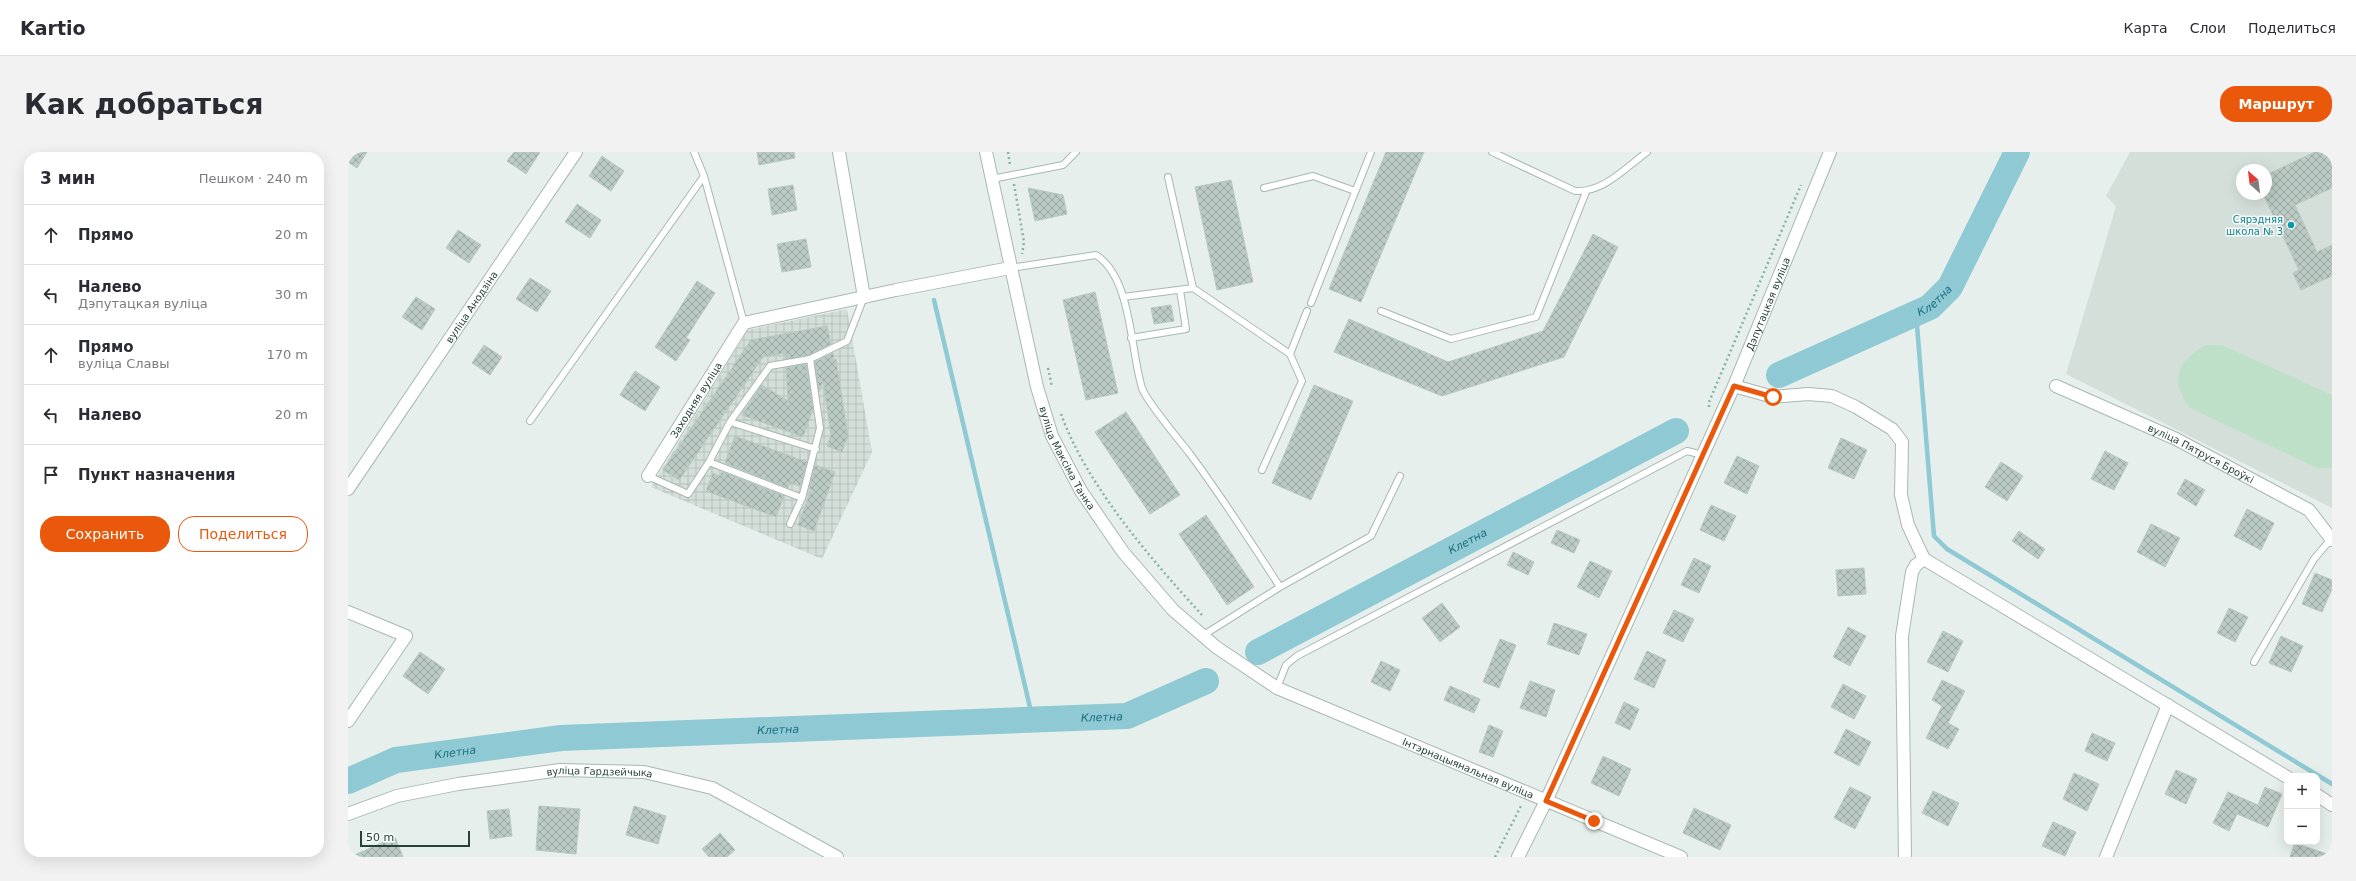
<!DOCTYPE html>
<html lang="ru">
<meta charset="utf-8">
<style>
body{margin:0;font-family:"DejaVu Sans",sans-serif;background:#f2f2f3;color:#2b2b33}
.controls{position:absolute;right:12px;bottom:12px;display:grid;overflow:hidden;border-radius:8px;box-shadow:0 4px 16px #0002}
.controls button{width:36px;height:36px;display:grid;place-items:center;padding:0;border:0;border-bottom:1px solid #e1e1e2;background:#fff;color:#2b2b33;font:20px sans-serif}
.compass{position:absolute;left:1888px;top:12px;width:36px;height:36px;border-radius:50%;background:#fff;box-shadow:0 4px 16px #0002;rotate:332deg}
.scale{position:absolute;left:12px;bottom:10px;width:110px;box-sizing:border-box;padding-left:4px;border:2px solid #24423a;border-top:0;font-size:11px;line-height:14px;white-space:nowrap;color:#24423a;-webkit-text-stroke:3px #f7fbf9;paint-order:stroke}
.stop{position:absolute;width:12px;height:12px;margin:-9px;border:3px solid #ea580c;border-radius:50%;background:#fff}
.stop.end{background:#ea580c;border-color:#fff;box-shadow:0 1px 4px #0008}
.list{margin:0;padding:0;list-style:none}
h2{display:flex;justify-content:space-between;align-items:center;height:52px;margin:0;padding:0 16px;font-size:17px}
h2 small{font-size:13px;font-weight:400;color:#7c7c81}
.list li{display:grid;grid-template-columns:26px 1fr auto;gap:12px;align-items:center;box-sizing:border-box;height:60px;padding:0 16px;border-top:1px solid #e1e1e2}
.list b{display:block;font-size:15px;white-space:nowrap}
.list p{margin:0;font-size:13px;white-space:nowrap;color:#7c7c81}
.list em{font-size:13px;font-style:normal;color:#7c7c81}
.actions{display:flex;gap:8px;padding:12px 16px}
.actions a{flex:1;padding:9px 0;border:1px solid #ea580c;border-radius:16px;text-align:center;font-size:14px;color:#ea580c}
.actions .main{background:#ea580c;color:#fff}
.icon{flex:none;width:22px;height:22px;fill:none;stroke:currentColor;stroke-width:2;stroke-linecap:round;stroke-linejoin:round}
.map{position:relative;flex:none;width:1984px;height:705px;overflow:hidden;border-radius:16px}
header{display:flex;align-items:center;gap:24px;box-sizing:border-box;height:56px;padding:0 20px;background:#fff;border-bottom:1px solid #e1e1e2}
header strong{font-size:19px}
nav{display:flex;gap:22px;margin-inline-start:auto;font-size:14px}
.intro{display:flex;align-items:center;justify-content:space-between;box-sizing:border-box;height:96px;padding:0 24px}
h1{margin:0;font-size:28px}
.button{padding:10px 18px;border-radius:16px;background:#ea580c;color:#fff;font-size:14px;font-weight:700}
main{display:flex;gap:24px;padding:0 24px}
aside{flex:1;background:#fff;border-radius:16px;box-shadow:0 4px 16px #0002}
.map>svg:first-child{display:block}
</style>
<header>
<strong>Kartio</strong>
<nav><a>Карта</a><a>Слои</a><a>Поделиться</a></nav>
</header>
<div class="intro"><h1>Как добраться</h1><a class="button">Маршрут</a></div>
<main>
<aside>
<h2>3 мин<small>Пешком · 240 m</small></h2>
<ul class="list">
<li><svg class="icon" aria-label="ahead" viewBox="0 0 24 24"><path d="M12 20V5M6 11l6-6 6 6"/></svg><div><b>Прямо</b></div><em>20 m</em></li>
<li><svg class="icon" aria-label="left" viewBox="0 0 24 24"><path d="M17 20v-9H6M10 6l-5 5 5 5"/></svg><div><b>Налево</b><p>Дэпутацкая вуліца</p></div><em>30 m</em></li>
<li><svg class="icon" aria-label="ahead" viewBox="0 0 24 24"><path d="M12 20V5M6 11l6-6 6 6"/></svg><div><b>Прямо</b><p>вуліца Славы</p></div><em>170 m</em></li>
<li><svg class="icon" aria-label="left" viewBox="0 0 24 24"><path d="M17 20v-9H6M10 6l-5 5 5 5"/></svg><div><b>Налево</b></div><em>20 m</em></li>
<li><svg class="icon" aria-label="arrive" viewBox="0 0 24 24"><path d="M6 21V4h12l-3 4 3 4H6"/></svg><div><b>Пункт назначения</b></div></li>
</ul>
<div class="actions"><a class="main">Сохранить</a><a>Поделиться</a></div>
</aside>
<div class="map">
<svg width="1984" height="705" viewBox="0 0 1984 705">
<defs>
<pattern id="industrial-grid" width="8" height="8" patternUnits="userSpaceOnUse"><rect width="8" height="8" fill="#d4dfda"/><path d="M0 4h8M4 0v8" fill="none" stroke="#b6c1bc"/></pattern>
<pattern id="building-cross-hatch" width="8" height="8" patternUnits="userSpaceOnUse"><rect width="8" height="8" fill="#bbcac4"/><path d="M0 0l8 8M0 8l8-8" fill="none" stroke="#98a6a0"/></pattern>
</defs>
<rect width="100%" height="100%" fill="#e6efeb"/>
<!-- built -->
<path fill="#d4dfda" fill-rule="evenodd" d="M1782 0H1984V356L1718 222 1768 54 1758 44ZM1894 18H1918V42H1894Z"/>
<!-- industrial -->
<path fill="url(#industrial-grid)" d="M499 157 524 300 474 407 303 335 400 178Z"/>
<!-- garden -->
<path fill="#bfe0c8" d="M1858 193H1874L1984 243V316H1969L1842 256C1821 230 1829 208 1858 193Z"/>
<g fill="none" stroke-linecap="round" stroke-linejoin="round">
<!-- stream -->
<path stroke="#8ec9d4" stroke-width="4.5" d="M586 148 685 568
M1568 161 1586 384 1599 397 1984 632"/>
<!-- river -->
<g stroke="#8ec9d4" stroke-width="26">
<path id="s1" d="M1431 223 1582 155 1602 135 1669 0"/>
<path id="s2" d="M910 500 1328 279"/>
<path id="s3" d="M0 629 48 608 213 586 779 564 858 529"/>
</g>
</g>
<!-- building -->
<path fill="url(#building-cross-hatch)" stroke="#b8c9c2" d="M0 0H19L9 16 0 10Z
M166 0H192L178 22 159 9Z
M409 0H446L447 6 411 13Z
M1038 0H1076L1013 150 981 137Z
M1967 0H1984V36L1947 53 1969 100 1984 93V124L1953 138 1945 121 1951 118 1915 42H1918V23Z
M254 4 276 19 263 39 241 24Z
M883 28 905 130 869 138 847 35Z
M445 33 449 58 424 63 420 37Z
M680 36 715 43 719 62 687 69Z
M229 52 253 68 242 86 217 70Z
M110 78 133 93 121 111 98 96Z
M1245 82 1270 95 1216 205 1094 244 986 200 1001 167 1100 210 1195 179Z
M458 87 463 115 434 120 429 92Z
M182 126 203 139 189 160 168 147Z
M349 129 367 141 338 186 342 188 328 209 307 195Z
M747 140 770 241 738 248 715 148Z
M68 145 87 157 74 178 54 165Z
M823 153 826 169 806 172 803 156Z
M479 174 483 192 461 203 438 207 437 201 415 205 331 328 315 318 403 188Z
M136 193 154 205 142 223 124 211Z
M485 201 486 208 488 207 500 284 494 300 479 294 483 283 475 229 471 240 467 210Z
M458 212 465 257 455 285 394 263 414 233 440 249 438 216Z
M287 219 312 235 297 259 272 243Z
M966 233 1005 249 963 348 924 331Z
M778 260 832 343 802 362 747 280Z
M387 284 459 310 452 334 442 331 440 336 377 311Z
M1493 286 1519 298 1506 327 1480 316Z
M1757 299 1780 311 1766 338 1743 327Z
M1389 304 1411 314 1399 342 1376 331Z
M1653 310 1675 324 1659 349 1637 335Z
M467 313 487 320 466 379 450 373 463 338 461 337Z
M374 320 436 344 428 365 358 339 365 321 372 324Z
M1837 327 1857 338 1848 354 1829 342Z
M1363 353 1388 364 1376 389 1352 378Z
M1899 357 1926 371 1913 398 1886 384Z
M858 363 906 435 879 453 831 382Z
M1803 372 1832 386 1817 415 1789 400Z
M1209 378 1232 388 1226 401 1203 391Z
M1671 379 1697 397 1690 407 1664 389Z
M1165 400 1186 410 1180 423 1159 413Z
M1346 406 1363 414 1351 441 1333 433Z
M1242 409 1264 419 1251 446 1229 435Z
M1516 416 1518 442 1490 444 1488 418Z
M1967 421 1984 428V437L1974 460 1954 452Z
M1094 451 1112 475 1092 490 1074 466Z
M1881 456 1900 465 1887 490 1869 481Z
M1326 458 1346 467 1335 490 1315 481Z
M1206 471 1239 482 1231 503 1199 492Z
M1500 475 1518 484 1502 514 1485 505Z
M1595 479 1615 489 1600 520 1579 510Z
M1933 484 1955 494 1943 520 1921 511Z
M1152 487 1168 493 1151 536 1135 530Z
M1299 499 1318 508 1306 536 1286 527Z
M72 500 97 517 80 542 55 524Z
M1033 509 1052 518 1042 539 1023 530Z
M1594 528 1617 539 1600 571 1611 577 1600 597 1578 586 1594 554 1584 548Z
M1182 529 1207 538 1198 565 1172 556Z
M1495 532 1518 544 1506 567 1483 555Z
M1102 534 1132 547 1126 561 1096 548Z
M1276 550 1291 557 1282 578 1267 571Z
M1141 573 1155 579 1145 605 1131 600Z
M1498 577 1523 590 1511 614 1486 601Z
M1744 581 1767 591 1759 609 1737 599Z
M1255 604 1283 617 1271 644 1243 631Z
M1828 618 1849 627 1838 652 1817 642Z
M1726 621 1751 632 1739 659 1715 647Z
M1502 635 1523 645 1507 677 1486 666Z
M1917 635 1934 642 1920 675 1889 662 1881 679 1865 671 1880 640 1910 653Z
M1585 639 1611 651 1600 674 1574 661Z
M191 654 232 657 228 702 188 698Z
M286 654 318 664 310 692 278 683Z
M1346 656 1383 673 1372 698 1335 681Z
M161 657 164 684 142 687 139 659Z
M1705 670 1728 680 1717 704 1694 694Z
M372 681 387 698 379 705H361L354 697Z
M47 685 55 705H2Z
M1947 691 1982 703V705H1942Z"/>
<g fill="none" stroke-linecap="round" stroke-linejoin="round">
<!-- lane casing -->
<g stroke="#a8b8b2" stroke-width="8">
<path id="lane" d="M346 0 356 24 396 171
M1144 0 1227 39C1255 41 1277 16 1299 0
M820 25 845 136 942 202
M644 27 715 13 728 0
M916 36 965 24 1007 39
M662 116 748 103C784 126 782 197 794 236 798 249 832 289 842 302 874 345 903 390 932 435
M775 145 845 136
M963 151 1023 0
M1033 159 1103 187 1188 165 1238 40
M783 186 838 177 832 138
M182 269 356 24
M382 270 468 297
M361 310 454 346
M914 318 954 229 942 202 959 159
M300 324 340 342 361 310 382 270 422 214 462 207 499 189 516 145
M442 372 454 346 472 276 462 207
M854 484 932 435 1023 384 1052 324
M1906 510 1966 407 1983 387
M929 536 938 513 949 504 1339 299 1355 303"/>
</g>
<!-- street casing -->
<g stroke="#a8b8b2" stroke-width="14">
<g id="street">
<path d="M491 0 516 145"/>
<path id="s4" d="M638 0 689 235 704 284 733 339 775 400 825 458 868 495 929 536 1333 705"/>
<path d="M1386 234 1425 245 1460 242 1484 244 1508 255 1544 277 1554 290 1553 343 1560 373 1576 407 1939 625"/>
<path id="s5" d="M1708 234 1828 287 1961 358 1984 388"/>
<path id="s6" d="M300 324 396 171 548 138 662 116"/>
<path id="s7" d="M0 337 228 0"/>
<path d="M0 460 58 484 0 569"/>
<path d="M1969 643 1984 653"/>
<path id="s8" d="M0 662 49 644 110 632 212 618 296 620 364 636 489 705"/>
<path id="s9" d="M1170 705 1198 649 1386 234 1482 0"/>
<path d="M1557 705 1554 484 1564 420 1568 413 1576 407"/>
<path d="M1758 705 1820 553"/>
</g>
</g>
<!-- path -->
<path stroke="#86b3a5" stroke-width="2.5" stroke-dasharray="2 3" stroke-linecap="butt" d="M660 0 662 13
M666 32 676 90 674 102
M700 216 704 235
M1361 255V250L1453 33
M713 262C739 334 803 407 854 463
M1147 705 1174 652"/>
<!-- lane -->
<use href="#lane" stroke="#fff" stroke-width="6"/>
<!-- street -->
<use href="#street" stroke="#fff" stroke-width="12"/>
</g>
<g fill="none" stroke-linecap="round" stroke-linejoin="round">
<!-- route -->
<path stroke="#ea580c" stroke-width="5" d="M1246 669 1198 649 1386 234 1425 245"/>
</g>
<!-- markers -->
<circle fill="#0f9aa8" stroke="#f7fbf9" stroke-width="1.5" cx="1943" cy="73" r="4"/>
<g text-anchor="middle" stroke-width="3" stroke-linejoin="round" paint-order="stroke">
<!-- culture labels -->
<g font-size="10" fill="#0d838f" stroke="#f7fbf9" text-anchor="end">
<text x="1935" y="71">Сярэдняя<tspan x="1935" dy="12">школа № 3</tspan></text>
</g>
<!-- street labels -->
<g font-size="10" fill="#24423a" stroke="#f7fbf9">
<text dy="4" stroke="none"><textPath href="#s9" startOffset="607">Дэпутацкая вуліца</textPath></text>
<text dy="4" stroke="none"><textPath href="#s7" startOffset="220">вуліца Анодзіна</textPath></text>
<text dy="4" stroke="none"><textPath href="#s6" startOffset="90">Заходняя вуліца</textPath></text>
<text dy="4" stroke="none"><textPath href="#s5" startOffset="160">вуліца Пятруся Броўкі</textPath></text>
<text dy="4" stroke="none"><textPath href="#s4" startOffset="318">вуліца Максіма Танка</textPath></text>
<text dy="4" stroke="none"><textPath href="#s4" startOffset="842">Інтэрнацыянальная вуліца</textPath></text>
<text dy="4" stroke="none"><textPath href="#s8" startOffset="257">вуліца Гардзейчыка</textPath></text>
</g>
<!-- water labels -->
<g font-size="11" font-style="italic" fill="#1c6f80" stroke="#f7fbf9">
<text dy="4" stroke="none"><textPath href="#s1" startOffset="173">Клетна</textPath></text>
<text dy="4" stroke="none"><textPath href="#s2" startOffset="237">Клетна</textPath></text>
<text dy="4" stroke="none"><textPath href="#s3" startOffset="760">Клетна</textPath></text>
<text dy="4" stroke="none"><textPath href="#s3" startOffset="436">Клетна</textPath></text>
<text dy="4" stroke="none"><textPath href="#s3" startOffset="112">Клетна</textPath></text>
</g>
</g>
</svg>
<div class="controls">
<button>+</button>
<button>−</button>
</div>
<svg class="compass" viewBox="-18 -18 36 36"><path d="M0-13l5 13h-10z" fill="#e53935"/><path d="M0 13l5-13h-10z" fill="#7c7c81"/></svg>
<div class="scale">50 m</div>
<div class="stop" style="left:1425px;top:245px"></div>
<div class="stop end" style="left:1246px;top:669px"></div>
</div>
</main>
